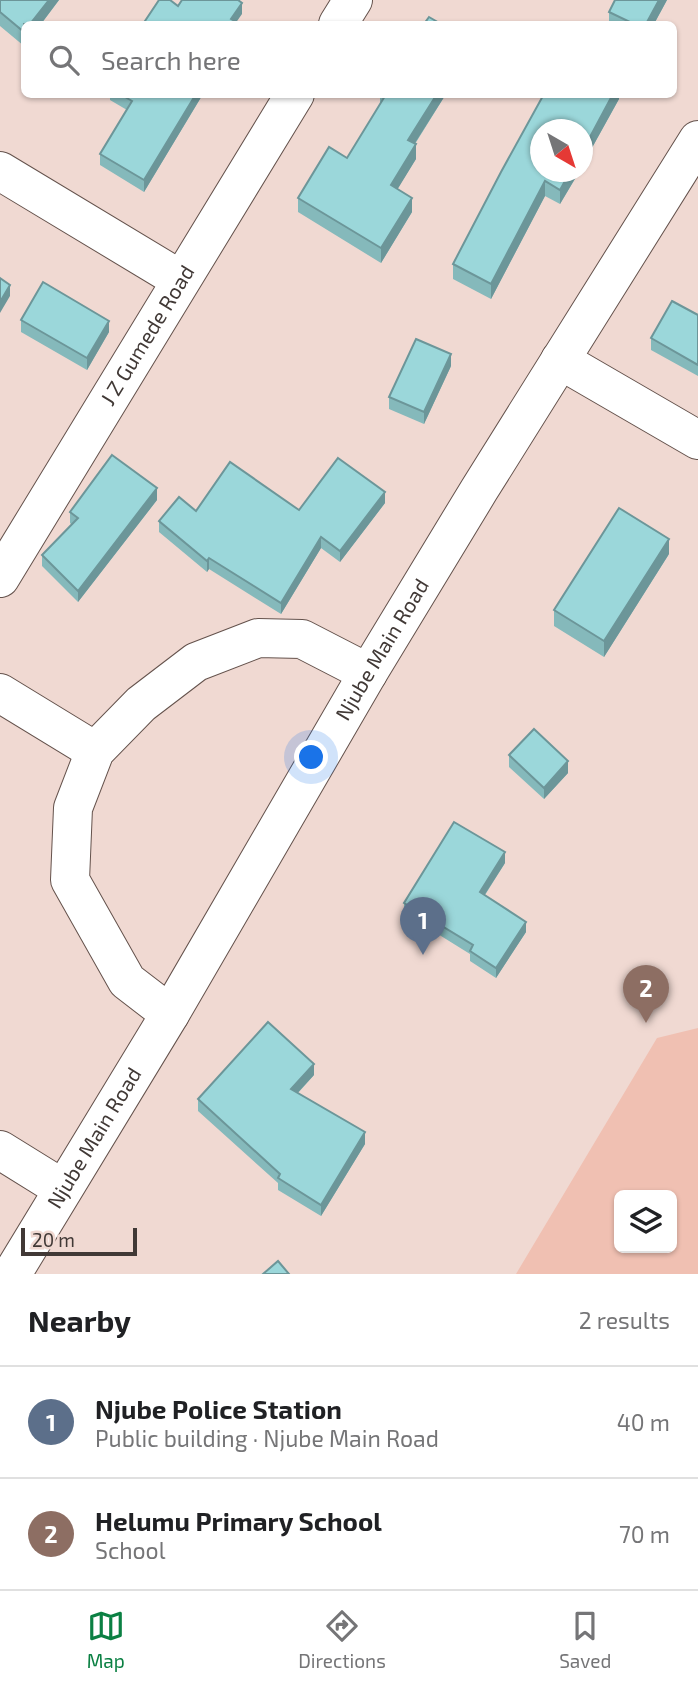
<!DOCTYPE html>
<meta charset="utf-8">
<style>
body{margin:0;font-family:"Exo 2",sans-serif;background:#f6f6f6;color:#202124}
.controls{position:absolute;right:21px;bottom:21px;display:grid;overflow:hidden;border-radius:10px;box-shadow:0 2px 5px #0004}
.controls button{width:63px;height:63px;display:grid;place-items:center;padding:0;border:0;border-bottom:2px solid #e0e0e0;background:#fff;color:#202124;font:35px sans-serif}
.compass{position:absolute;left:530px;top:119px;width:63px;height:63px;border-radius:50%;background:#fff;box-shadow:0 2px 5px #0004;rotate:141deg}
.scale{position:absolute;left:21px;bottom:18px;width:116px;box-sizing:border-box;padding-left:7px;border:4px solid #413936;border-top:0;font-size:19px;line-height:24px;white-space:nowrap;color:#413936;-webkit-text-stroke:5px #f0d9d2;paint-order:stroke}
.you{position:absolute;left:312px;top:758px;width:24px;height:24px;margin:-18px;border:5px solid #fff;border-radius:50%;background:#1a73e8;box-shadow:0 0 0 10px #1a73e833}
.badge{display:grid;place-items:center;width:46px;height:46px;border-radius:50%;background:#0b8043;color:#fff;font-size:23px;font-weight:700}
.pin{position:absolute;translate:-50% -58px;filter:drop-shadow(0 2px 4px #0008)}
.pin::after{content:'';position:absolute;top:37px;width:24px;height:21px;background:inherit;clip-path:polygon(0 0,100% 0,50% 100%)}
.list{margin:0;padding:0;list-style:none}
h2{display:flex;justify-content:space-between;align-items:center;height:91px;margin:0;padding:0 28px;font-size:30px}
h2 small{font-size:23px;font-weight:400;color:#757577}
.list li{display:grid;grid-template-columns:46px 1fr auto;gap:21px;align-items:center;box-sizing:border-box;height:112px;padding:0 28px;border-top:2px solid #e0e0e0}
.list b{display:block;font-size:26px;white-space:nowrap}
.list p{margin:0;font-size:23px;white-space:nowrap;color:#757577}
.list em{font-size:23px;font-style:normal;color:#757577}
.icon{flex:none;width:38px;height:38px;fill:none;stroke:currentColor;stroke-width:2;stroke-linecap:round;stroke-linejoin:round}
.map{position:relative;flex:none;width:698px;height:1274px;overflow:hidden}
.search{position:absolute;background:#fff;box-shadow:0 2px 5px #0004;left:21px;right:21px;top:21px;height:77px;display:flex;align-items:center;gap:18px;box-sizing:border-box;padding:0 24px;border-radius:10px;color:#757577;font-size:26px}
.sheet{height:315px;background:#fff}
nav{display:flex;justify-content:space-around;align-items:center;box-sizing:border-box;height:98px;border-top:2px solid #e0e0e0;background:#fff;font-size:19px;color:#757577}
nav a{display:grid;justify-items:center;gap:4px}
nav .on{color:#0b8043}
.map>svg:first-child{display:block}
</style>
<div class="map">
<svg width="698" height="1274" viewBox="0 0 698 1274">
<rect width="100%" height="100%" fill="#f0d9d2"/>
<!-- grass -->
<path fill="#f0c0b2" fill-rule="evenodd" d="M698 1028V1274H516L657 1038ZM619 1195H672V1248H619Z"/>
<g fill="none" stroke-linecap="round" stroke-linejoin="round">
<!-- minor casing -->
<g stroke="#64524c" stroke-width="40">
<g id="minor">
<path d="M338 24 353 0"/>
<path d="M0 171 181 280"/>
<path d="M560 360 698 440"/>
<path id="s1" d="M0 578 295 94"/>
<path d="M0 693 95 751"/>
<path d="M170 1014 127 981 70 880 73 808 95 751 141 704 196 662 258 638 302 639 368 673"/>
<path d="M0 1150 63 1189"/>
<path id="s2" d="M12 1274 170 1014 368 673 479 490 698 140"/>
</g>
</g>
<!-- minor -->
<use href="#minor" stroke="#fff" stroke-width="38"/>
</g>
<!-- wall -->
<path fill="#85b9bb" d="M0 0H59L41 24H24V46L0 26Z
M615 0H667L654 24H609V12Z
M110 94H203L144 192 100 165V154L127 110 110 100Z
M380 94H446L415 144 416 159 397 189 412 212 381 263 298 212V198L347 158 380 104Z
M544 94H619V99L583 164V130H541V172H579L560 204 545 196 491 299 453 279V264L501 172Z
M698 315V376L651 350V338Z
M21 320 109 332 87 370 21 332Z
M451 366 424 424 389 409V397Z
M157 500 78 602 42 566V555L72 525 70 523V512Z
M385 503 340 562 321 548 281 614 209 569 207 572 159 532V521L196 511 299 510Z
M669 554 604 657 554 626V610Z
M509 755 568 773 544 799 509 767Z
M505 863 485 895 526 932 496 978 470 961V954L404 913V903Z
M314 1075 298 1093 365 1144 321 1216 278 1190V1183L198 1111V1099Z"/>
<!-- shaded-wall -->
<path fill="#6c9699" d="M49 0H59L41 24H30Z
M659 0H667L654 24H646Z
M242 3V14L235 24 231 19Z
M196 94H203L144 192V180Z
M437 94H446L408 154V140Z
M613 94H619V99L583 164V150Z
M416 144V159L391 200V185Z
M570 172H579L560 204V190Z
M545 181V196L491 299V284Z
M412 198V212L381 263V248Z
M10 285V296L0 313V302Z
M109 321V332L87 370V358Z
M451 354V366L424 424V412Z
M157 488V500L78 602V591Z
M385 492V503L340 562V551Z
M321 537V548L281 614V603Z
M669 539V554L604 657V641Z
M209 558V569L207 572V561Z
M568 761V773L544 799V788Z
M505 852V863L480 902V892Z
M526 922V932L496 978V968Z
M314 1064V1075L291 1100V1089Z
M365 1132V1144L321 1216V1205Z"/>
<!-- building -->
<path fill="#9bd7da" stroke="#6c9699" stroke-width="2" d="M0 0H49L30 24H24V32L0 12Z
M159 0H170L178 6 182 0H238L242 3 231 19 240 24H143Z
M615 0H659L646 24H634L609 12Z
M429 17 441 24H424Z
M120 94H196L144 180 100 154 132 101Z
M383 94H437L408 140 416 144 391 185 412 198 381 248 298 198 329 147 347 158 385 96Z
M544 94H613L583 150V130H541V172H570L560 190 545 181 491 284 453 264 501 172Z
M0 278 10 285 0 302Z
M43 282 109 321 87 358 21 320Z
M672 301 698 315V365L651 338Z
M416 339 451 354 424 412 389 397Z
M112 455 157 488 78 591 42 555 78 518 70 512Z
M338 458 385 492 340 551 321 537 281 603 209 558 207 561 159 521 179 497 196 511 230 462 299 510Z
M619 508 669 539 604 641 554 610Z
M534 729 568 761 544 788 509 755Z
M454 822 505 852 480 892 526 922 496 968 470 951 473 945 404 903Z
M268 1022 314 1064 291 1089 365 1132 321 1205 278 1178 280 1174 198 1099Z
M278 1261 289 1274H263Z"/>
<g text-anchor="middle" stroke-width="7" stroke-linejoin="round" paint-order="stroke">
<!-- street labels -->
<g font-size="21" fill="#413936" stroke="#f0d9d2">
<text dy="7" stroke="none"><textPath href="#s1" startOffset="284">J Z Gumede Road</textPath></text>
<text dy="7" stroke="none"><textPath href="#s2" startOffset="726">Njube Main Road</textPath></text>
<text dy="7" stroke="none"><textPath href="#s2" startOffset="159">Njube Main Road</textPath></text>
</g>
</g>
</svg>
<div class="controls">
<button><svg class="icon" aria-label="layers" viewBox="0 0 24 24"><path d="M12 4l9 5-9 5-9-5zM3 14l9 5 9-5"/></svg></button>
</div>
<svg class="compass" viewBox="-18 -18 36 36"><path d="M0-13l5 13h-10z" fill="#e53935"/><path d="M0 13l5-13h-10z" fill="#757577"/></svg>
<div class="scale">20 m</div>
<div class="you"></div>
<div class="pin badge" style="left:423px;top:955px;background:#5c6f8a">1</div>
<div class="pin badge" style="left:646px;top:1023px;background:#8d6e63">2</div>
<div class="search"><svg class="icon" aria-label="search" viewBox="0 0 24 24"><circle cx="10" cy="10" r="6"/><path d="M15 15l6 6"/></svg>Search here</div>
</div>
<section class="sheet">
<h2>Nearby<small>2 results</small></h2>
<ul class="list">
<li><span class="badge" style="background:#5c6f8a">1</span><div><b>Njube Police Station</b><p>Public building · Njube Main Road</p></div><em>40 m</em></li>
<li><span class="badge" style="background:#8d6e63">2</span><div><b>Helumu Primary School</b><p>School</p></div><em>70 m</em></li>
</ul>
</section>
<nav>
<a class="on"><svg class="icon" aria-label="map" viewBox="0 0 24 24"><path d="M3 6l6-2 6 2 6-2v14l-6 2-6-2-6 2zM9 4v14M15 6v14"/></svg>Map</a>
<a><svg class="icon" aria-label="directions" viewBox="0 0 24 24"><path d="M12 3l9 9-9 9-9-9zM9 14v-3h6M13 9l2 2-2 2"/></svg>Directions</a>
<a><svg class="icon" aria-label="saved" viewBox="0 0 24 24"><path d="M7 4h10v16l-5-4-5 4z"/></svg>Saved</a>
</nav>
